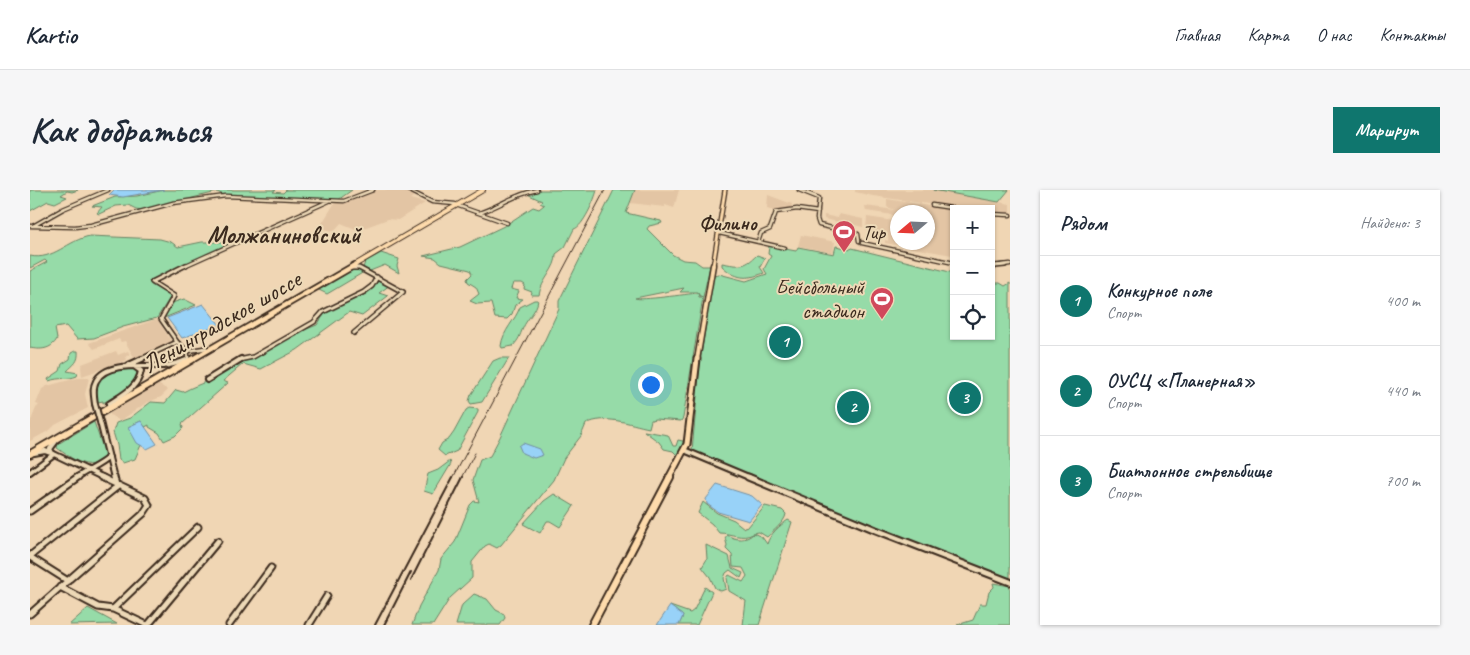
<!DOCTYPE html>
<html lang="ru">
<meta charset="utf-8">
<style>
body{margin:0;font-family:Caveat,sans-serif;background:#f6f6f7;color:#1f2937}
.controls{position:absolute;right:15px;top:15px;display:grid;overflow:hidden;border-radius:0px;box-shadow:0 1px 4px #0004}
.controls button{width:45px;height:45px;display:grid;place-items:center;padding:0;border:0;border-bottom:1px solid #e0e1e3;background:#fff;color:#1f2937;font:25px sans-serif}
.compass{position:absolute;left:860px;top:15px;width:45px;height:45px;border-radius:50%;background:#fff;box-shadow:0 1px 4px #0004;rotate:251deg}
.you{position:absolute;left:620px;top:194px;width:18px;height:18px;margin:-12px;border:4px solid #fff;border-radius:50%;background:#1a73e8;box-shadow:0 0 0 8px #1a73e833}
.badge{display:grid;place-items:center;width:32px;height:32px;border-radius:50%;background:#0f766e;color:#fff;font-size:16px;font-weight:700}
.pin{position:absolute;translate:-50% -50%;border:2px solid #fff;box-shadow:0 1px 5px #0006}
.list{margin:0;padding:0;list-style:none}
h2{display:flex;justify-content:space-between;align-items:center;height:65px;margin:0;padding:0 20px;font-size:21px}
h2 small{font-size:16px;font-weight:400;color:#747a83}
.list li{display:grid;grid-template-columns:32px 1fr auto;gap:15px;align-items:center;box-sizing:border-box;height:90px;padding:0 20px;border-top:1px solid #e0e1e3}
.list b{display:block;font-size:19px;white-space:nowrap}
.list p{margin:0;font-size:16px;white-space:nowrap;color:#747a83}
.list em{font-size:16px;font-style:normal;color:#747a83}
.icon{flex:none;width:28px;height:28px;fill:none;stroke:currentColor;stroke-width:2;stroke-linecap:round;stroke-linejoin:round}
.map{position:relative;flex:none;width:980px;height:435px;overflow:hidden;border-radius:0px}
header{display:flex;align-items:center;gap:30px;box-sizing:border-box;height:70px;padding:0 25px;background:#fff;border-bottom:1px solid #e0e1e3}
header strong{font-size:24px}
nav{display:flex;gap:28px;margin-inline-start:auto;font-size:18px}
.intro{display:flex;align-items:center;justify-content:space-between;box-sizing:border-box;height:120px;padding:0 30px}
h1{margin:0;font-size:35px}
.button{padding:12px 22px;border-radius:0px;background:#0f766e;color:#fff;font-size:18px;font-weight:700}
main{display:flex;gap:30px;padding:0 30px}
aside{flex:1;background:#fff;border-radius:0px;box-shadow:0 1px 4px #0004}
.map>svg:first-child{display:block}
</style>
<header>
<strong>Kartio</strong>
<nav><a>Главная</a><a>Карта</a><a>О нас</a><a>Контакты</a></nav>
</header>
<div class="intro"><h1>Как добраться</h1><a class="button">Маршрут</a></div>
<main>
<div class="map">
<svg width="980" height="435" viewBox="0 0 980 435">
<rect width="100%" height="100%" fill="#f0d6b4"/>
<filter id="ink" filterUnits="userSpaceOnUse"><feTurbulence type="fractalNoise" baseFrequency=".02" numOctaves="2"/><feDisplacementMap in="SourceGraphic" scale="10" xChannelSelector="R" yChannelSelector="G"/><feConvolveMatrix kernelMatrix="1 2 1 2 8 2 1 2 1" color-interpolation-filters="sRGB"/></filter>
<g filter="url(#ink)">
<!-- built -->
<path fill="#e3c5a4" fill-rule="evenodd" d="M346 0H371L388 4 380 9 395 13 368 30 358 29 328 40 311 33 304 41 289 38 306 11 316 12Z
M605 0H649L644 18 635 15V17L600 13Z
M825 0H907L980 14V23L966 24 961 23V19H933L843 6 825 2Z
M738 5 762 14V18L747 21 737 18Z
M857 9 924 20 922 65 855 53V50L858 51V47L845 44V41L836 39 837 27 864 31 863 25 836 21 835 16 865 20 857 17ZM868 22H898V52H868Z
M809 24 833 29V37L816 33V31L809 30 808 32 794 29V25L808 28Z
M771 45 805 52 803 63 768 56Z
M127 129 142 152 108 169H105L95 151 91 152 89 149 64 159 59 153Z
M86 161 88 165 98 161 100 165 96 166 97 170 91 172 52 186 51 177 52 174Z
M47 188H59L55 204 58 218 25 235 20 240 0 251V233L6 218 9 215 6 214 12 199 17 196Z
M128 194 138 200 131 207 116 213 90 231 80 225V223Z"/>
<!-- green -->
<path fill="#96dba8" stroke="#688263" d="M0 0H48L42 2 37 1 31 5 37 7 25 13 18 11 0 21Z
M134 0H246L243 2 253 3 256 0H322L308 10 194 5 187 2 113 20 106 19 98 15 86 16 69 24 67 23 72 17 62 16 85 7 107 6Z
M508 0H567C565 9 553 37 544 39L535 57 526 64C527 78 511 90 509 105H501L502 102 494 99 495 95 492 93H483L481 99 489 101 486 108 493 109 485 115 482 124 477 129 465 128 461 113 447 114 440 111 449 104 446 97 438 92 437 89 442 84 440 80 411 73 405 68 393 66 430 57 474 36 503 17 509 19 514 15 510 13 512 11 495 3 502 5Z
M584 0H605L596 23 631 31 632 33 619 36 617 39 643 65 653 70 665 71 672 76H680L673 107 670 106 667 102H650L654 98 605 108C610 111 657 104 668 103L669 107H673L653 228 651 231 625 229 621 230 619 238C599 234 575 224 556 234L551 246 534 268 524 290 471 355 467 358 459 354 455 356 442 372V388L420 408 403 435H382L389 416 409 380 411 369 425 352 440 315 444 311 449 312 443 290 450 270 460 266 470 247 529 119V111Z
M903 0H979L969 12Z
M60 46 130 49 141 52 148 57 172 52H197L212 49 119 91 121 95 141 106 127 128 93 137 64 148 47 149 36 136 25 138 27 149C21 160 10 160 0 158V81L17 72 15 70 0 78V66C23 71 38 50 60 46Z
M739 56 766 61 768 57 804 64 806 56 821 59 822 58 924 83V146H961V93H970L975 96 980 93V388L940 375 662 261 670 173 683 85 689 84 716 91 737 84 734 79 741 66 738 64Z
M351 63 369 69 367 76 369 83 355 75 340 81 333 78 335 72Z
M727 65 735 68 730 77 734 83C716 90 706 89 692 76V73C709 76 714 78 727 65Z
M323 79 334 82 297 104 287 99 309 87 313 86V84Z
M350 90 360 95 349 103 358 106 332 126 319 122 267 160 231 179 213 174 193 191 198 193 152 234 153 238 145 246 134 251 129 243 119 237V235L115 237 111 231 98 237 111 255 105 269 93 273 89 270 87 255 83 242 86 233 100 228 121 212 135 213 146 200 153 202C162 197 171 194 180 190 193 183 205 171 220 169L269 142 287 135 296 122 334 105Z
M154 109 166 115 134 128 142 113Z
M504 110H508C507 121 497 128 493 138 489 147 490 148 483 156L472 158 471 156C473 140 485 131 490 117Z
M45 161H48C49 172 44 174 37 181L48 183 47 186C38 190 29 187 19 191L18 189 30 181 32 174 40 169 41 163Z
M470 168H479L452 212 441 214 439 211 441 205 463 171Z
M100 178 106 180 108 186 97 199 73 213V211L68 212C61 186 77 180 100 178Z
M439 218 448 219V222L427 261 415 266 408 260 412 253 419 249 424 242 436 220Z
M64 232 75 264C64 286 41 268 27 258L28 254Z
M614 241 638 245 643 256H646L648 250 653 251V254L647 265 643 261 634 259 629 252Z
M420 271 421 274 403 304 394 301 398 284 408 280Z
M524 304 544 316 530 337 520 331H517L510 343 493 334 514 311Z
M673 312 687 323 704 330 714 338 718 337 735 316 752 320 756 324C755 332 743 341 737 347L729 342 723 343 732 347 737 354C740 344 749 336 758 330L762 332 729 435H713L716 411 699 401 697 388 699 385 713 392 717 386 713 378 703 377 702 365 696 359 697 355 695 348 697 345C705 350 716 351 723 344 712 350 701 343 689 343L682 334 668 323Z
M676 355 699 366 702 378 713 383 711 388 700 380 696 383 694 388 696 399 691 401 685 398 680 387 672 377 677 369Z
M963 393 980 396V435H927L943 430 950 414H956L959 402 964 397Z
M675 397 682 402 667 435H649L653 426 640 416 660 423 664 420Z
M444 404 457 409 466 420 474 424 475 428 470 435H426L432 415Z
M58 418 87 434 39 435Z"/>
<!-- water -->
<path fill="#98d2f8" stroke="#738fa1" d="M84 0H134L93 7 79 5Z
M173 114 190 135 152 148 137 128Z
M111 231 127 254 117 259 107 253 98 237Z
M493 253 510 259 513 265 504 268 492 263 489 256Z
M687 295 722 306 732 315 719 331 688 322 677 314 676 309Z
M640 416 653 426 649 435H627Z"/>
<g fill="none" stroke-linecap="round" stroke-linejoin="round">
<!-- minor-far3 casing -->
<g stroke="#3b2a1e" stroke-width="5">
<path id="minor-far3" d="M378 0 402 12 425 14
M769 0 789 8 787 29 789 35 828 44 829 51
M426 15 477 33
M902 15 928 19
M449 23C470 16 485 4 507 0
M961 24 980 25
M0 36 45 37 61 35 143 13 196 6 314 11 343 0
M3 36 33 19 78 0
M689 43 755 58
M728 52 731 43 740 39 746 22 767 19 788 22
M832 53 924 73
M154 76 299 11
M965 76 980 74"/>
</g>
<!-- minor-far2 casing -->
<g stroke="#3b2a1e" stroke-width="6">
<path id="minor-far2" d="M156 75 122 92 144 106 131 129 147 152 157 161 158 169
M322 78H329L373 102 324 143
M961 81 965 76 975 75
M157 161 176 158
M109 170 147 152
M209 170 223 167 284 132 293 122 334 102 342 96 347 87"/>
</g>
<!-- minor-far1 casing -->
<g stroke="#3b2a1e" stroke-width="8">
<path id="minor-far1" d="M99 175 112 169
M177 190 211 169
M65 214C64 206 62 198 66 191 76 171 115 177 133 176 141 175 149 173 156 170
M79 214C92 205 108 198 111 181L104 176
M70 232 84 288
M654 260 721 288
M4 263 15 261 24 264 74 288
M22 263 20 259 26 251
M0 282 24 264
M46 288C57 280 69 276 79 267"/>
</g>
<!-- minor casing -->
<g stroke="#3b2a1e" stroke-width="9">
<path id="minor" d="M84 287 86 295
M718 287 846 340 980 392
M0 321 48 287
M0 366 88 296
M0 367 38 391
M30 397 68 417 83 419 117 435
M83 419 168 337
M0 424 113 324 119 315 115 308 71 287
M118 435 188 351
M199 435 241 378
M279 435 297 406"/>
</g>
<!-- major-far3 casing -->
<g stroke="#3b2a1e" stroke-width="5.5">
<path id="major-far3" d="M683 76 695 0"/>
</g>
<!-- major-far2 casing -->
<g stroke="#3b2a1e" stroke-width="7">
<path id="major-far2" d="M667 170 683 75"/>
</g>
<!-- major-far1 casing -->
<g stroke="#3b2a1e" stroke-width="9">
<path id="major-far1" d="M639 288 657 254 667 169"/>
</g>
<!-- major casing -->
<g stroke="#3b2a1e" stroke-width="10">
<path id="major" d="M562 435 640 287"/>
</g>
<!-- highway-far2 casing -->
<g stroke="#3b2a1e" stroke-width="6">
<path id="highway-far2" d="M323 76 453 0"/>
</g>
<!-- highway-far1 casing -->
<g stroke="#3b2a1e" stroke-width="8">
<path id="highway-far1" d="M161 170 325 75"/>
</g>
<!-- highway casing -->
<g stroke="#3b2a1e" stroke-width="9">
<path id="highway" d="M0 264 163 169"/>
</g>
<!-- minor-far3 -->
<use href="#minor-far3" stroke="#edd9b7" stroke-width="2.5"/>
<!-- minor-far2 -->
<use href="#minor-far2" stroke="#edd9b7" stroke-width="3"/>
<!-- minor-far1 -->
<use href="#minor-far1" stroke="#edd9b7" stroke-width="4"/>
<!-- minor -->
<use href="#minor" stroke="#edd9b7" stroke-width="5"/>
<!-- major-far3 -->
<use href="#major-far3" stroke="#fedbac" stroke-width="3"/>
<!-- major-far2 -->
<use href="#major-far2" stroke="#fedbac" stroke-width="4"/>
<!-- major-far1 -->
<use href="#major-far1" stroke="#fedbac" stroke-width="5"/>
<!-- major -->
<use href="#major" stroke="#fedbac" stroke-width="6"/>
<!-- highway-far2 -->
<use href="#highway-far2" stroke="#fedbac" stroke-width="4"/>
<!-- highway-far1 -->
<use href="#highway-far1" stroke="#fedbac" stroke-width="4.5"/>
<!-- highway -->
<use href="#highway" stroke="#fedbac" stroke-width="5.5"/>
<!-- rail-far1 -->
<path stroke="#3b2a1e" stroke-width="1" d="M423 288 575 0
M432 288 445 263"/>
<!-- rail -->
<path stroke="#3b2a1e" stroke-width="2" d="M381 390 433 287
M345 435 423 287
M354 435 381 382"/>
<!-- minor-bridge casing -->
<g stroke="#3b2a1e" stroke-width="8" stroke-linecap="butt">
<path id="minor-bridge" d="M65 214 70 232"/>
</g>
<!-- minor-bridge -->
<use href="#minor-bridge" stroke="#edd9b7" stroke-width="4"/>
</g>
</g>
<!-- icons -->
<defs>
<g id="stadium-pin" transform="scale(1.25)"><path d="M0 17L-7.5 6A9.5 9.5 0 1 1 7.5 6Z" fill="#d1495b" stroke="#edd9b7"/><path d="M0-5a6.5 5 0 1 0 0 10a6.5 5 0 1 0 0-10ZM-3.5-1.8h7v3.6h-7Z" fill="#fff"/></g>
</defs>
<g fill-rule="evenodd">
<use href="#stadium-pin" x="814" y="42"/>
<use href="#stadium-pin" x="852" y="109"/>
</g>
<g text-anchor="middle" stroke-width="4" stroke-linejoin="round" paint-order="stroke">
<!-- far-neighbourhood labels -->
<g font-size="21" font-weight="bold" fill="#3b2a1e" stroke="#edd9b7">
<text x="698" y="40">Филино</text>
</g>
<!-- far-poi labels -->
<g font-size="21" fill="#3b2a1e" stroke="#edd9b7" text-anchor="start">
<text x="832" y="49">Тир</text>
<text x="834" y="104" text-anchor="end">Бейсбольный<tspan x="834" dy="24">стадион</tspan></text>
</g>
<!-- far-district labels -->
<g font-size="25" font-weight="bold" fill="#3b2a1e" stroke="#edd9b7">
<text x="254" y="53">Молжаниновский</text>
</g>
<!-- street labels -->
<g font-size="25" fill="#3b2a1e" stroke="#edd9b7">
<text transform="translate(191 131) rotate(-30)" y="9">Ленинградское шоссе</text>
</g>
</g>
</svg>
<div class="controls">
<button>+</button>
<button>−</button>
<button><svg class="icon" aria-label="locate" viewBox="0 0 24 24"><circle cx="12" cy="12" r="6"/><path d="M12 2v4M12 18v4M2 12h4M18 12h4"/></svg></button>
</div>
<svg class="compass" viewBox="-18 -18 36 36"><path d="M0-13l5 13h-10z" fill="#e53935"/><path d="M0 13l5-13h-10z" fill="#747a83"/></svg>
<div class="you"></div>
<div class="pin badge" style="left:755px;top:152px">1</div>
<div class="pin badge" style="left:823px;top:217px">2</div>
<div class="pin badge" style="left:935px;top:208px">3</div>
</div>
<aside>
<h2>Рядом<small>Найдено: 3</small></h2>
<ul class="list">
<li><span class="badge">1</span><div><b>Конкурное поле</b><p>Спорт</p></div><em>400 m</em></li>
<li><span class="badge">2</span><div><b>ОУСЦ «Планерная»</b><p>Спорт</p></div><em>440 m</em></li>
<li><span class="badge">3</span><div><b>Биатлонное стрельбище</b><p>Спорт</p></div><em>700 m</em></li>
</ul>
</aside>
</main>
